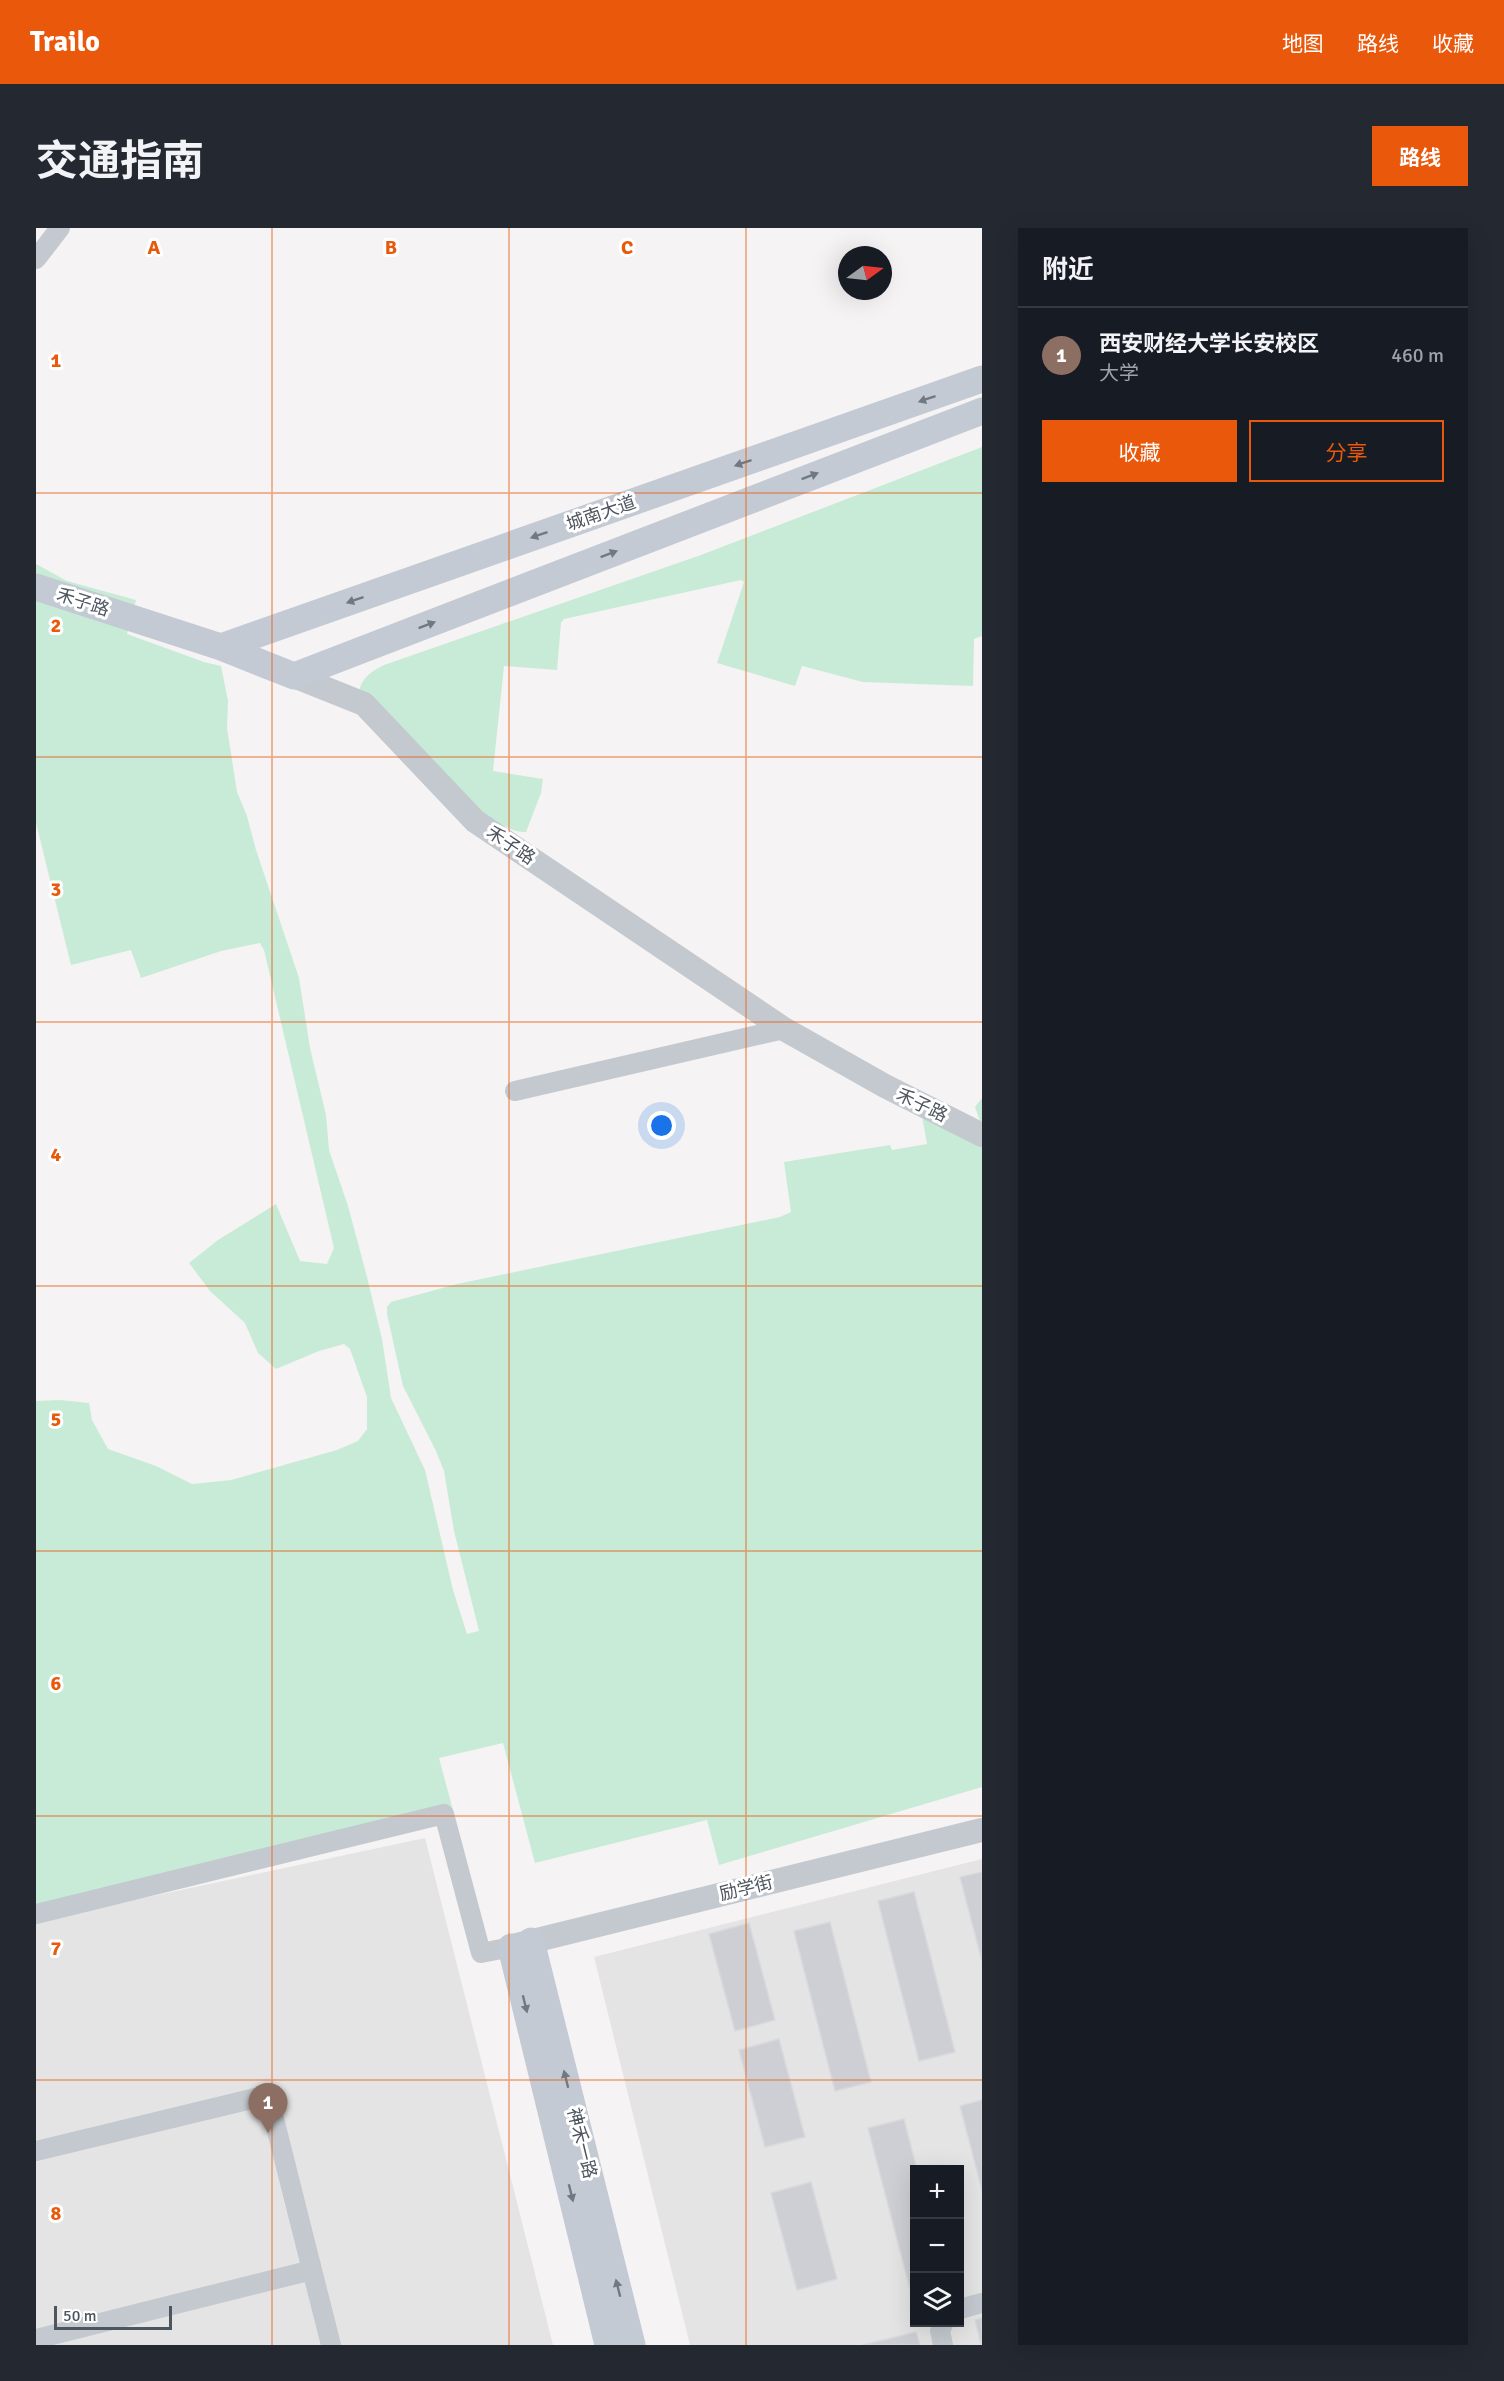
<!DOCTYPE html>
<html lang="zh">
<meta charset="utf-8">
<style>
body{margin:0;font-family:Signika,"Noto Sans SC",sans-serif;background:#242831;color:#f1f3f6}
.controls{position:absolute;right:18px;bottom:18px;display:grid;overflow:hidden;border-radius:0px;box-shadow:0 6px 24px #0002}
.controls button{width:54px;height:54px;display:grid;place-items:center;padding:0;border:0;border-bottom:2px solid #363941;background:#171b24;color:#f1f3f6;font:30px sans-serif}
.compass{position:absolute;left:802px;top:18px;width:54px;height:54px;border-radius:50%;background:#171b24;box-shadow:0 6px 24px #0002;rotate:75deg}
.scale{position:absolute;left:18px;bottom:15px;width:118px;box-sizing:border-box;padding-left:6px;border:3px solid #4d555e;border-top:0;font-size:16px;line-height:21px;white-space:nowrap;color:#4d555e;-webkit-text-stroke:4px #fff;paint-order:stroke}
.you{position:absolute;left:626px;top:898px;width:21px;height:21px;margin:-15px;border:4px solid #fff;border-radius:50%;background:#1a73e8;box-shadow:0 0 0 9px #1a73e833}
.badge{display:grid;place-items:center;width:39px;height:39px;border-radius:50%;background:#ea580c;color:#fff;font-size:20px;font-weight:700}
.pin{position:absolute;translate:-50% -50px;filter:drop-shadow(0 2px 3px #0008)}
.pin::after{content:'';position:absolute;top:32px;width:21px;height:18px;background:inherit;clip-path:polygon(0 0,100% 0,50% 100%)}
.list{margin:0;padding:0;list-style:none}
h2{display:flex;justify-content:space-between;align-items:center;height:78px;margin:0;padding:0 24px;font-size:26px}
h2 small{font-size:20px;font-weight:400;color:#9ea1a6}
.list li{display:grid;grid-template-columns:39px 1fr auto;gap:18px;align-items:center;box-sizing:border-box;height:96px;padding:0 24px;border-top:2px solid #363941}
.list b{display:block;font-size:22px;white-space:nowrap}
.list p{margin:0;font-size:20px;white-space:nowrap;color:#9ea1a6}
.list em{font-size:20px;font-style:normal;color:#9ea1a6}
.actions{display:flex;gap:12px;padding:18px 24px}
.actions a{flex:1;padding:14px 0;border:2px solid #ea580c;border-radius:0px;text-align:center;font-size:21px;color:#ea580c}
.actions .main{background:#ea580c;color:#fff}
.icon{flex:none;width:33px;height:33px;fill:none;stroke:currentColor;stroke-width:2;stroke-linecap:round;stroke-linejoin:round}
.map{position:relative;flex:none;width:946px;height:2117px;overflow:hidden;border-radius:0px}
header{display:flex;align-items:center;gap:36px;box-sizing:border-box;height:84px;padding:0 30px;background:#ea580c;color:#fff}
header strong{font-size:28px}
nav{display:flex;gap:33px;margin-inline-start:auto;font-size:21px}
.intro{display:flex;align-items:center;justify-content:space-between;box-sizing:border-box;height:144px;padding:0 36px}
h1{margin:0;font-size:42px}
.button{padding:15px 27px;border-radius:0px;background:#ea580c;color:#fff;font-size:21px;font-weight:700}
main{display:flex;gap:36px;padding:0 36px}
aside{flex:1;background:#171b24;border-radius:0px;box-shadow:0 6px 24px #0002}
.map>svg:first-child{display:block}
</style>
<header>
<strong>Trailo</strong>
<nav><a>地图</a><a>路线</a><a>收藏</a></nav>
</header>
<div class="intro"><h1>交通指南</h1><a class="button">路线</a></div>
<main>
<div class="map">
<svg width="946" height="2117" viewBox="0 0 946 2117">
<rect width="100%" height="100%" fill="#f5f3f3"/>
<!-- education -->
<path fill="#e5e4e4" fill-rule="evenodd" d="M389 1610 517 2117H0V1693Z
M946 1631V2117H654L558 1729ZM878 1942H924V2094H878Z"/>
<!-- green -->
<path fill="#c8ebd7" d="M946 219V408L938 411 937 458 827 454 766 438 759 458 681 435 708 354 705 352 528 391 525 395 521 442 468 438 457 543 507 551 505 565 490 604C453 608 350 492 323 464 325 450 336 443 348 437L665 327Z
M0 336 31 353 100 372 91 406 168 434 185 438 192 473 191 500 201 564 211 588 220 622 263 750 274 820 290 887 293 922 312 978 330 1045 346 1111 355 1170 389 1242 417 1362 431 1406 443 1403 418 1303 408 1243 400 1223 367 1158 351 1086V1079L355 1074 421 1056 744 989 755 984 748 934 854 917 856 922 891 916 886 888 945 896 939 879 946 870V1559L683 1637 671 1592 499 1635 467 1515 403 1530 418 1586 0 1679V1173L24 1172 53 1175 56 1192 72 1221 120 1238 156 1256 195 1252 301 1222 322 1213 331 1201V1169L314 1121 308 1116 283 1123 240 1141 222 1125 209 1095 174 1063 153 1035 182 1012 240 976 264 1033 291 1036 298 1020 228 722 224 715 185 723 105 750 95 722 35 737 0 595Z"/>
<!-- building -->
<path fill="#cdcfd4" stroke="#d8d9dd" stroke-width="1.5" d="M946 1644V1733L924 1649Z
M878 1664 919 1824 883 1833 842 1673Z
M794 1694 835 1854 799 1863 758 1703Z
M713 1695 739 1792 699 1803 673 1706Z
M743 1811 769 1909 729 1919 703 1822Z
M946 1872V1962L924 1878Z
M868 1891 881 1942H878V2059L874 2061 832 1900Z
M775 1954 801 2051 761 2062 735 1965Z
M946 2090V2117H945L939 2092Z
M880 2104 884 2117H827Z"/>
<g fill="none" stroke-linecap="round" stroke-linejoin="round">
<!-- minor -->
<path stroke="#c3c9cf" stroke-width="20" d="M0 31 24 0
M479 863 748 801
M0 1686 408 1586 445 1725 475 1719
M0 1923 232 1867 276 2042
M924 2081 946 2075
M0 2111 276 2042 295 2117
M907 2117 904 2103 908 2094"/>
<!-- tertiary -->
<path stroke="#c3c9cf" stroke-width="24" d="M258 448 328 476 439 593 748 801 849 858 946 907
M477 1718 946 1602"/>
<!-- secondary -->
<path stroke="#c3cad3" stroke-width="27" d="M0 359 185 419 258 448 946 183
M185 419 946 151
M495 1713 596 2117
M475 1719 572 2117"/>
</g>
<!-- one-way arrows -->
<defs><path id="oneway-solid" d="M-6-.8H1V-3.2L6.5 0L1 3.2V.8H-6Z" transform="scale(1.5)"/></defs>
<g fill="#707881">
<use href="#oneway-solid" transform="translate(891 171) rotate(161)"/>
<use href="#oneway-solid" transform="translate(707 235) rotate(161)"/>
<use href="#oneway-solid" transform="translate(774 248) rotate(-21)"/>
<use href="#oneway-solid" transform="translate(503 307) rotate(161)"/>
<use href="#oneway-solid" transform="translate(573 326) rotate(-21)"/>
<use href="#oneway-solid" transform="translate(319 372) rotate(161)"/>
<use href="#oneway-solid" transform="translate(391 397) rotate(-21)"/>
<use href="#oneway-solid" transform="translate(489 1776) rotate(76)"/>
<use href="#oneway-solid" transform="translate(530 1851) rotate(-104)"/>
<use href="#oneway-solid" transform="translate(535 1965) rotate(76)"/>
<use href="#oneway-solid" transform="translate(582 2060) rotate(-104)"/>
</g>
<!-- grid -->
<path fill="none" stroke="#e8590c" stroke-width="1.5" stroke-opacity="0.55" d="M236 0V2117M473 0V2117M710 0V2117M0 265H946M0 529H946M0 794H946M0 1058H946M0 1323H946M0 1588H946M0 1852H946"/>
<g text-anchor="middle" stroke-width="6" stroke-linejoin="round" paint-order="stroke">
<!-- street labels -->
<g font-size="18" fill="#4d555e" stroke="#fff">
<text transform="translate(565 285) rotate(-19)" y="6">城南大道</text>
<text transform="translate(47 374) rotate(18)" y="6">禾子路</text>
<text transform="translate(475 617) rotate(34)" y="6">禾子路</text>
<text transform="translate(886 877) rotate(26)" y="6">禾子路</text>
<text transform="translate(710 1660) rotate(-14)" y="6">励学街</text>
<text transform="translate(546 1915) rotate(76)" y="6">神禾一路</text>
</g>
</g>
<g font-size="20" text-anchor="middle" font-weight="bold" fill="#e8590c" stroke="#fff" stroke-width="6" stroke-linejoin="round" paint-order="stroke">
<text x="118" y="26">A</text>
<text x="355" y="26">B</text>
<text x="591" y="26">C</text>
<text x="20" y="139">1</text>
<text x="20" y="404">2</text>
<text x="20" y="668">3</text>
<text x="20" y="933">4</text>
<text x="20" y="1198">5</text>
<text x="20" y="1462">6</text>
<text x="20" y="1727">7</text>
<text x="20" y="1992">8</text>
</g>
</svg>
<div class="controls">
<button>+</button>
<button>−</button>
<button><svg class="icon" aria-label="layers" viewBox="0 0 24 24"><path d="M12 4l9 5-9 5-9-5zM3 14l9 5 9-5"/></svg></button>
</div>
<svg class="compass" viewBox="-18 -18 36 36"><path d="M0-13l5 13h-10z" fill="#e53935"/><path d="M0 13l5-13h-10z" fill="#9ea1a6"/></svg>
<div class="scale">50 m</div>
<div class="you"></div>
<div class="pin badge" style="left:232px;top:1905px;background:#8d6e63">1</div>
</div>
<aside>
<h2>附近<small></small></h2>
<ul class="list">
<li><span class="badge" style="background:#8d6e63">1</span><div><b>西安财经大学长安校区</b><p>大学</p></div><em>460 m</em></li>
</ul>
<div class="actions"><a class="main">收藏</a><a>分享</a></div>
</aside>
</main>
